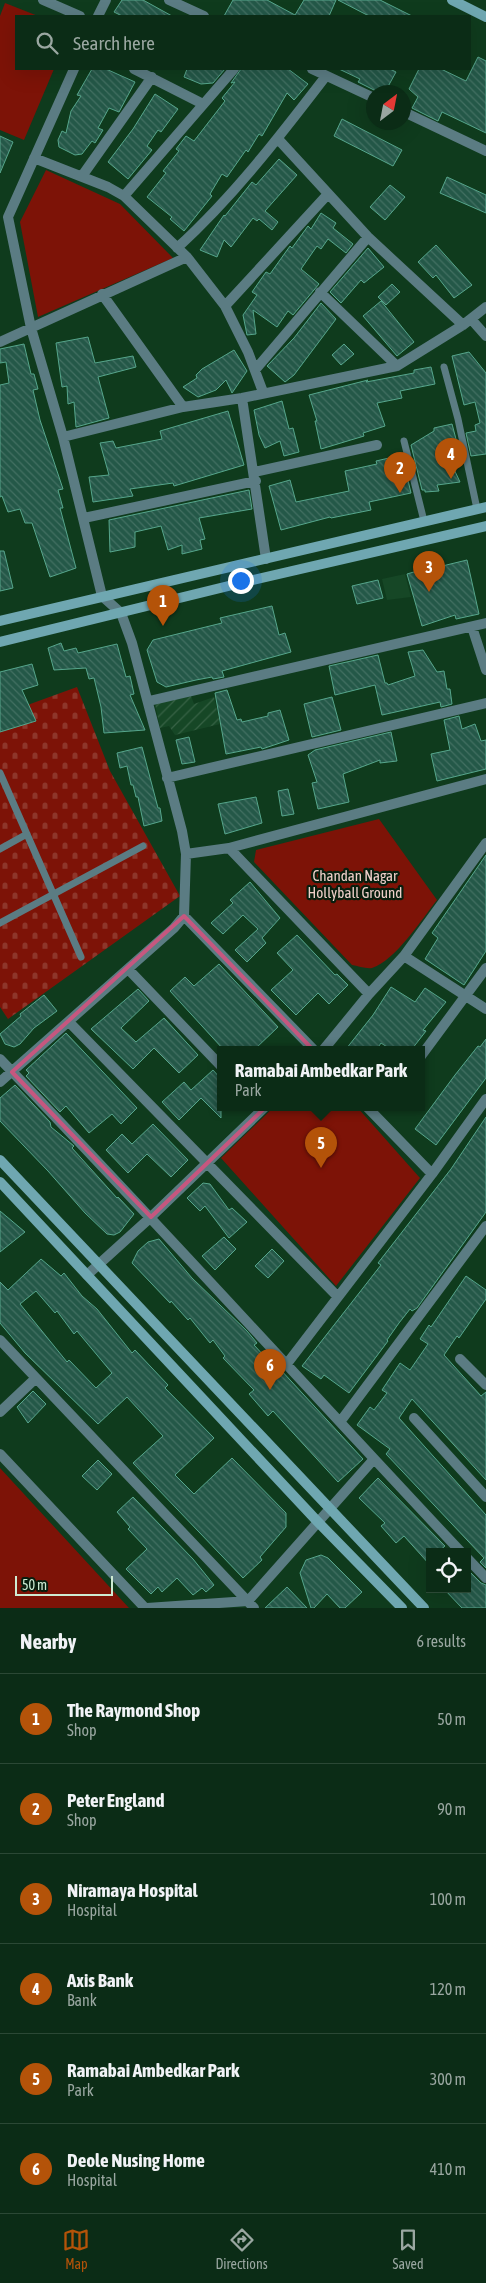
<!DOCTYPE html>
<style>
body{margin:0;font-family:"Asap Condensed",sans-serif;background:#14341f;color:#f1f3f6}
.controls{position:absolute;right:15px;bottom:15px;display:grid;overflow:hidden;border-radius:0px;box-shadow:0 5px 20px #0002}
.controls button{width:45px;height:45px;display:grid;place-items:center;padding:0;border:0;border-bottom:1px solid #2b4835;background:#0b2c16;color:#f1f3f6;font:25px sans-serif}
.compass{position:absolute;left:366px;top:85px;width:45px;height:45px;border-radius:50%;background:#0b2c16;box-shadow:0 5px 20px #0002;rotate:32deg}
.scale{position:absolute;left:15px;bottom:12px;width:98px;box-sizing:border-box;padding-left:5px;border:2px solid #ceebd3;border-top:0;font-size:14px;line-height:18px;white-space:nowrap;color:#ceebd3;-webkit-text-stroke:4px #071e0e;paint-order:stroke}
.you{position:absolute;left:240px;top:580px;width:18px;height:18px;margin:-12px;border:4px solid #fff;border-radius:50%;background:#1a73e8;box-shadow:0 0 0 8px #1a73e833}
.badge{display:grid;place-items:center;width:32px;height:32px;border-radius:50%;background:#b45309;color:#fff;font-size:16px;font-weight:700}
.pin{position:absolute;translate:-50% -41px;filter:drop-shadow(0 1px 2px #0008)}
.pin::after{content:'';position:absolute;top:26px;width:18px;height:15px;background:inherit;clip-path:polygon(0 0,100% 0,50% 100%)}
.popup{position:absolute;left:217px;top:1046px;width:208px;height:65px;box-sizing:border-box;display:grid;place-content:center;border-radius:0px;background:#0b2c16;filter:drop-shadow(0 1px 4px #0005);font-size:16px;white-space:nowrap;color:#9aa7a1}
.popup b{font-size:19px;color:#f1f3f6}
.popup::after{content:'';position:absolute;left:50%;top:100%;margin-left:-10px;border:10px solid transparent;border-top-color:#0b2c16}
.list{margin:0;padding:0;list-style:none}
h2{display:flex;justify-content:space-between;align-items:center;height:65px;margin:0;padding:0 20px;font-size:21px}
h2 small{font-size:16px;font-weight:400;color:#9aa7a1}
.list li{display:grid;grid-template-columns:32px 1fr auto;gap:15px;align-items:center;box-sizing:border-box;height:90px;padding:0 20px;border-top:1px solid #2b4835}
.list b{display:block;font-size:19px;white-space:nowrap}
.list p{margin:0;font-size:16px;white-space:nowrap;color:#9aa7a1}
.list em{font-size:16px;font-style:normal;color:#9aa7a1}
.icon{flex:none;width:28px;height:28px;fill:none;stroke:currentColor;stroke-width:2;stroke-linecap:round;stroke-linejoin:round}
.map{position:relative;flex:none;width:486px;height:1608px;overflow:hidden}
.search{position:absolute;background:#0b2c16;box-shadow:0 5px 20px #0002;left:15px;right:15px;top:15px;height:55px;display:flex;align-items:center;gap:12px;box-sizing:border-box;padding:0 18px;border-radius:0px;color:#9aa7a1;font-size:19px}
.sheet{height:605px;background:#0b2c16}
nav{display:flex;justify-content:space-around;align-items:center;box-sizing:border-box;height:70px;border-top:1px solid #2b4835;background:#0b2c16;font-size:14px;color:#9aa7a1}
nav a{display:grid;justify-items:center;gap:2px}
nav .on{color:#b45309}
.map>svg:first-child{display:block}
</style>
<div class="map">
<svg width="486" height="1608" viewBox="0 0 486 1608">
<defs>
<pattern id="industrial-furrows" width="10" height="10" patternUnits="userSpaceOnUse" patternTransform="scale(1.25)"><rect width="10" height="10" fill="#164726"/><path d="M-1 1l2-2M0 10L10 0M9 11l2-2" fill="none" stroke="#376245"/></pattern>
<pattern id="cemetery-stones" width="16" height="16" patternUnits="userSpaceOnUse" patternTransform="scale(1.25)"><rect width="16" height="16" fill="#7d1307"/><path d="M2 7V4a2 2 0 0 1 4 0v3zM10 15v-3a2 2 0 0 1 4 0v3z" fill="#8e362a"/></pattern>
<pattern id="building-back-hatch" width="6" height="6" patternUnits="userSpaceOnUse" patternTransform="scale(1.25)"><rect width="6" height="6" fill="#245848"/><path d="M-1 5l2 2M0 0l6 6M5-1l2 2" fill="none" stroke="#437062"/></pattern>
</defs>
<rect width="100%" height="100%" fill="#0f3b1d"/>
<!-- built -->
<path fill="#164726" d="M405 574 411 597 387 600 382 579Z"/>
<!-- industrial -->
<path fill="url(#industrial-furrows)" d="M191 696 194 704 214 697 220 724 175 735 169 726 160 728 155 704Z"/>
<!-- cemetery -->
<path fill="url(#cemetery-stones)" d="M77 687 110 771 180 896 8 1019 0 1007V715Z"/>
<!-- park -->
<path fill="#7d1307" d="M5 3 38 16H16V69H54L24 140 0 130V16Z
M46 170 120 204 173 258 38 317 20 222Z
M379 819 437 900C422 919 395 961 372 968 366 969 358 966 352 965L254 862 256 850Z
M274 1107H357L420 1178 336 1286 221 1158Z
M0 1468 129 1608H0Z"/>
<!-- building -->
<path fill="url(#building-back-hatch)" stroke="#56a68c" fill-rule="evenodd" d="M122 0H143L172 16H122L114 12Z
M233 0H267L295 15 304 0H336L329 16H224Z
M338 0H380L412 16H369Z
M478 57 486 61V133L442 112 438 121 412 108 418 97 409 89 419 69H441L466 81Z
M92 69H106L135 82 119 112 109 108 98 128 103 130 95 143 92 141 82 154 75 155 59 147 58 140 62 131 66 133 71 111 81 96 77 95Z
M187 69H225L213 83 201 84 184 77Z
M241 69H288L308 84 294 100 287 93 262 136 259 134 248 152 246 150 227 177 222 174 210 194 212 196 184 231 170 219 172 217 147 197 166 173 163 171 179 151 176 149 186 136 194 141 225 101 222 98 235 82 231 83Z
M339 69H390L396 72 385 92H378L358 82 360 79Z
M155 94 178 109 161 132 158 130 147 146 152 150 128 179 108 162 133 129Z
M342 119 402 150 393 166 334 136Z
M0 136 13 142 0 173Z
M279 159 297 175 265 211 278 222 272 230 259 219 257 221 253 218 231 247 224 240 217 257 200 250 224 215 225 216 252 182 256 185Z
M447 177 486 195V213L440 193Z
M390 185 405 197 385 220 370 207Z
M321 213 336 223 333 228 353 244 346 253 328 239 321 249 317 246 301 269 319 284 293 315 288 311 277 327 253 310 256 334 247 335 243 315 257 295 252 292 266 272 270 274 290 246 292 248 308 226 311 229Z
M436 245 472 285 454 298 436 275 433 278 418 262Z
M368 248 384 267 364 283 361 280 341 303 330 292Z
M392 284 400 292 386 305 378 297Z
M381 301 414 342 397 356 363 316Z
M321 303 336 319 294 375 285 382 267 366 294 338Z
M88 337 95 363 133 356 136 367 98 377 109 418 76 427 74 402 68 404 67 386 62 387 56 343Z
M24 344 31 374H34L38 389 33 390 40 420 63 489 58 490 63 508H60L76 568 50 577 32 523H25L20 509 8 512 2 496 0 497V385L9 383 6 362 0 363V349Z
M344 344 354 354 341 365 332 355Z
M234 350 247 371 232 393 226 380 216 390 198 397 183 387 197 378 196 375 202 369Z
M469 352 486 373V454L471 456 466 433 476 431 475 425 480 423 475 402 464 405 452 356Z
M431 367 435 384 400 391 402 398 377 403 385 426 363 433 364 436 321 449 315 421H317L309 395 368 380 366 382 414 373V370Z
M282 401 289 429 293 428 299 452 284 456 280 441 265 448 259 435 254 410Z
M228 411 244 465 174 486 173 483 130 489 133 496 93 502 89 477 109 475 100 443 113 441 116 448 162 439 160 431Z
M452 424 461 458H458L459 464 452 465 460 482 437 485 439 491 425 492V490H422L411 445 434 431V428Z
M402 455 411 493 369 502 371 510 331 518 330 517 281 530 269 486 290 480 296 502 349 491 345 471 377 464 376 461Z
M249 490 252 509 199 518 205 539 200 540 202 549 182 554V545L168 550 161 526 135 532V547L110 552 109 520Z
M0 551H4L13 588 0 591Z
M467 560 479 614 456 619 455 615 422 626 407 574 434 566V568Z
M378 580 383 598 357 604 352 586Z
M272 606 279 635 285 633 291 652 222 671 224 677 213 679 212 677 196 680 166 687 157 682 147 650 153 640 222 623 220 618Z
M61 643 64 651 76 648 78 653 117 644 126 677 130 676 134 694 130 695 145 730 104 733 101 707 94 678 89 679 86 668 54 670 48 648Z
M423 650 437 672 444 671 447 689H450L452 704 441 707 440 702 382 715 375 685 335 695 329 666 378 655 385 683H387L388 685 415 676 408 652Z
M32 664 38 685 22 690 36 721 0 732V672Z
M227 690 237 720 241 719 242 722 268 716V713L280 710 289 740 262 749 261 747 226 754 215 693Z
M332 697 341 730 312 737 304 704Z
M459 716 462 729 475 724 481 741 486 740V769L437 781 431 754 450 750 444 720Z
M391 732 397 761 380 763V760L343 774 349 802 318 809 312 783 317 782 308 755 315 750Z
M189 737 195 762 182 764 176 740Z
M142 747 158 808H160L162 821 144 826 138 797H136L133 785H131L127 766 120 768 117 753Z
M288 789 294 814 282 816 278 791Z
M256 797 262 823 225 834 218 804Z
M486 855V951L464 985 425 959 438 938 432 933Z
M250 882 280 918 262 938 266 943 247 962 235 950 258 929 243 915 223 934 211 923 233 903 230 900Z
M297 935 335 975 337 974 348 985 329 1004 318 993 296 1015 271 990 293 970 277 953Z
M219 964 278 1027 255 1049H223L170 991 185 977 194 986Z
M391 987 415 1002 425 988 446 1002 423 1030 426 1031 412 1049H390L381 1043 377 1049H346L373 1015Z
M138 989 149 1001 121 1028 136 1042 164 1018 198 1055 179 1073 154 1048 133 1069 91 1029Z
M44 995 57 1011 34 1028 20 1044 14 1047 5 1044 0 1034 21 1016 20 1014Z
M66 1033 137 1108 121 1124 112 1114 89 1133 66 1106 60 1112 26 1076 29 1073 26 1070Z
M486 1039V1078L436 1145 415 1129 455 1075 478 1046 480 1047Z
M213 1070 221 1079V1118L201 1098 179 1120 162 1102 184 1082 191 1090Z
M15 1085 50 1122 51 1127 74 1146 72 1148 117 1198 118 1197 134 1214 120 1232 114 1235 107 1234 85 1213 48 1171 0 1121V1098Z
M486 1117V1212L417 1308 412 1311 410 1309 399 1323 387 1340 388 1341 349 1393 324 1375 321 1379 302 1366 381 1265 378 1263 451 1169Z
M153 1124 188 1160 171 1177 147 1154 128 1173 106 1150 122 1134 132 1144Z
M203 1183 210 1184 229 1210 232 1208 247 1222 229 1238 205 1206 200 1211 187 1198Z
M0 1211 25 1232 0 1252Z
M224 1237 236 1249 215 1270 202 1256Z
M159 1239 192 1278 247 1331 257 1343 254 1345 277 1370 279 1368 363 1459 338 1482 273 1411 268 1416 249 1394 254 1390 223 1358 225 1356 213 1340 210 1343 190 1318 188 1320 171 1301 170 1303 132 1263 138 1251 148 1242Z
M272 1249 284 1261 268 1278 255 1266Z
M41 1259 61 1276 64 1273 82 1296 97 1309 132 1353 135 1350 168 1385 165 1388 214 1438 175 1475 194 1494 232 1458 286 1513V1527L260 1557 262 1560 243 1578 133 1463 163 1436 127 1397 98 1424 25 1353 0 1323V1282L8 1290ZM36 1291 55 1313 57 1311 74 1334 77 1331 112 1373 96 1388 69 1360 67 1362 20 1304Z
M466 1276 486 1290V1299L459 1338 457 1336 444 1355 481 1396 486 1392V1480L412 1399 399 1418 486 1515V1568L480 1562 484 1558 386 1454 390 1449 357 1425 370 1407 374 1410 387 1393 382 1390 400 1363 410 1370 428 1344 420 1339 429 1325 431 1327Z
M33 1391 46 1404 28 1423 17 1407Z
M98 1460 112 1474 97 1490 82 1476Z
M378 1478 445 1546 438 1552H430V1565L404 1536 396 1543 381 1526 385 1523 359 1498Z
M133 1497 193 1559 214 1585 206 1592 202 1588 193 1595 177 1578 162 1592 158 1587 151 1594 126 1569 147 1549 128 1529 130 1527 117 1512Z
M321 1555 328 1558 362 1592 345 1608H340L327 1594 314 1608H311L300 1573 306 1560Z
M470 1572 481 1583 486 1585V1608H462L444 1589H467V1575Z
M287 1587 307 1608H265Z"/>
<g fill="none" stroke-linecap="round" stroke-linejoin="round">
<!-- lane -->
<path stroke="#5b7c83" stroke-width="7" d="M444 367 458 419 477 509
M404 441 424 521
M0 773 81 957
M0 849 27 834
M0 923 143 846"/>
<!-- street -->
<path stroke="#5b7c83" stroke-width="10" d="M43 0 80 16
M169 0 204 16
M98 16 106 0
M134 69 203 104
M312 69 374 98
M404 112 486 151
M278 139 368 237 463 325
M34 158 108 187 124 196 187 257 225 306 248 352 263 392
M82 176 152 77
M124 196 234 69
M177 248C233 197 280 136 326 76
M320 292 397 366
M102 294 183 407
M225 306 328 194
M471 319 486 336
M0 342 187 257
M255 370 368 237
M242 398 266 559
M63 437 183 407 242 398 397 366 463 325 486 307
M254 472 377 445
M84 518 256 481
M472 627 486 670
M149 701 486 623
M167 778 486 703
M229 848 486 779
M186 854 229 848 369 994
M184 916 313 1049
M404 956 486 1009
M128 969 221 1066
M69 1022 338 1297 432 1174
M324 1049 369 994 404 956 486 843
M421 1056 486 968
M0 1059C156 1221 307 1388 461 1552
M0 1082 174 928 184 916 186 854 182 831 132 643 121 613 102 596 63 437 31 328 8 217 74 69
M367 1107 432 1174 486 1099
M87 1275 151 1217 265 1107
M0 1340 254 1608
M460 1359 486 1385
M286 1365 338 1297
M0 1412 36 1378
M414 1418 486 1497
M340 1422 486 1226
M0 1454 145 1608
M467 1558 486 1578
M147 1608 248 1601 374 1459"/>
<!-- secondary -->
<path stroke="#6fa7b1" stroke-width="10" d="M452 0 486 17
M0 621 486 507
M0 642 253 580 486 526
M0 1160 424 1608
M0 1182 317 1521 402 1608"/>
</g>
<!-- marked area -->
<path fill="none" stroke="#c6577f" stroke-width="4" stroke-linejoin="round" d="M184 916 319 1056 151 1217 12 1072Z"/>
<g text-anchor="middle" stroke-width="4.5" stroke-linejoin="round" paint-order="stroke">
<!-- park labels -->
<g font-size="15" fill="#efcfc9" stroke="#071e0e">
<text x="355" y="881">Chandan Nagar<tspan x="355" dy="17">Hollyball Ground</tspan></text>
</g>
</g>
</svg>
<div class="controls">
<button><svg class="icon" aria-label="locate" viewBox="0 0 24 24"><circle cx="12" cy="12" r="6"/><path d="M12 2v4M12 18v4M2 12h4M18 12h4"/></svg></button>
</div>
<svg class="compass" viewBox="-18 -18 36 36"><path d="M0-13l5 13h-10z" fill="#e53935"/><path d="M0 13l5-13h-10z" fill="#9aa7a1"/></svg>
<div class="scale">50 m</div>
<div class="you"></div>
<div class="pin badge" style="left:163px;top:626px">1</div>
<div class="pin badge" style="left:400px;top:493px">2</div>
<div class="pin badge" style="left:429px;top:592px">3</div>
<div class="pin badge" style="left:451px;top:479px">4</div>
<div class="pin badge" style="left:321px;top:1168px">5</div>
<div class="popup"><b>Ramabai Ambedkar Park</b>Park</div>
<div class="pin badge" style="left:270px;top:1390px">6</div>
<div class="search"><svg class="icon" aria-label="search" viewBox="0 0 24 24"><circle cx="10" cy="10" r="6"/><path d="M15 15l6 6"/></svg>Search here</div>
</div>
<section class="sheet">
<h2>Nearby<small>6 results</small></h2>
<ul class="list">
<li><span class="badge">1</span><div><b>The Raymond Shop</b><p>Shop</p></div><em>50 m</em></li>
<li><span class="badge">2</span><div><b>Peter England</b><p>Shop</p></div><em>90 m</em></li>
<li><span class="badge">3</span><div><b>Niramaya Hospital</b><p>Hospital</p></div><em>100 m</em></li>
<li><span class="badge">4</span><div><b>Axis Bank</b><p>Bank</p></div><em>120 m</em></li>
<li><span class="badge">5</span><div><b>Ramabai Ambedkar Park</b><p>Park</p></div><em>300 m</em></li>
<li><span class="badge">6</span><div><b>Deole Nusing Home</b><p>Hospital</p></div><em>410 m</em></li>
</ul>
</section>
<nav>
<a class="on"><svg class="icon" aria-label="map" viewBox="0 0 24 24"><path d="M3 6l6-2 6 2 6-2v14l-6 2-6-2-6 2zM9 4v14M15 6v14"/></svg>Map</a>
<a><svg class="icon" aria-label="directions" viewBox="0 0 24 24"><path d="M12 3l9 9-9 9-9-9zM9 14v-3h6M13 9l2 2-2 2"/></svg>Directions</a>
<a><svg class="icon" aria-label="saved" viewBox="0 0 24 24"><path d="M7 4h10v16l-5-4-5 4z"/></svg>Saved</a>
</nav>
